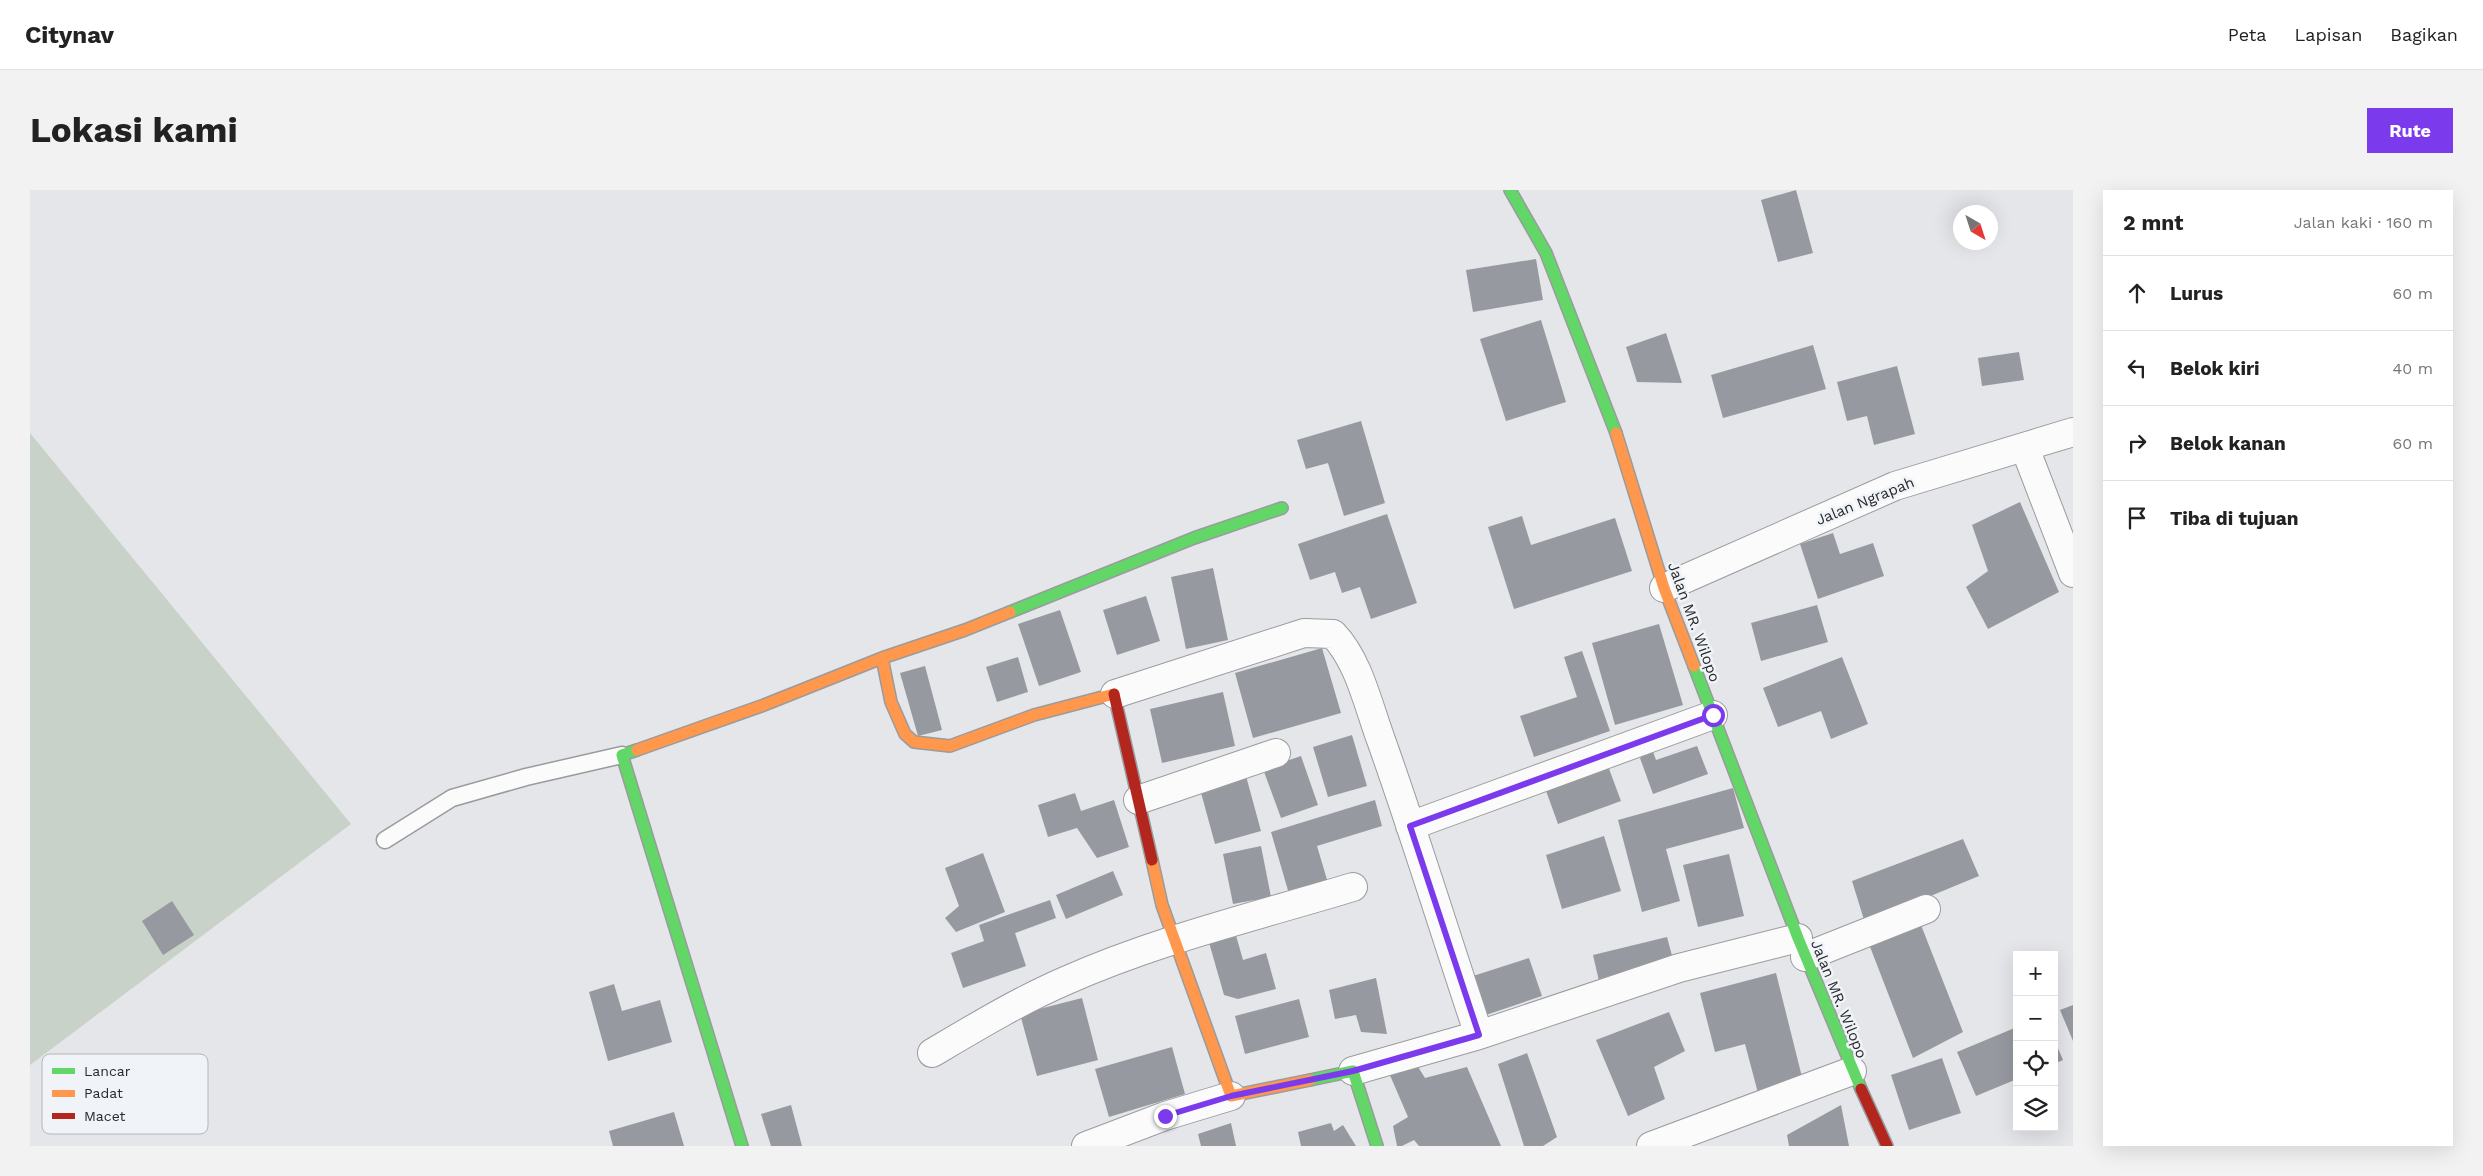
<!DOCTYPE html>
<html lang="id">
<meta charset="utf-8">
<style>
body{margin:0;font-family:"Work Sans",sans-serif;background:#f2f2f2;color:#222}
.controls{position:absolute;right:15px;bottom:15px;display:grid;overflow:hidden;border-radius:0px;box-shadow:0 5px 20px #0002}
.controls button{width:45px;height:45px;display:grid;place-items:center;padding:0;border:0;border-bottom:1px solid #e0e0e0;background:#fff;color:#222;font:25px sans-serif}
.compass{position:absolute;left:1923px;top:15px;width:45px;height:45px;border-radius:50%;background:#fff;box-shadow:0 5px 20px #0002;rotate:141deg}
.stop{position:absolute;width:15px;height:15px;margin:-11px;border:4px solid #7c3aed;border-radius:50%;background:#fff}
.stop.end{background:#7c3aed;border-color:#fff;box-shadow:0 1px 5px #0008}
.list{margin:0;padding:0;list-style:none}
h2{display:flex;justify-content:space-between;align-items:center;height:65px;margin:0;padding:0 20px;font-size:21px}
h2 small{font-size:16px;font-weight:400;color:#767676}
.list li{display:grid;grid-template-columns:32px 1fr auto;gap:15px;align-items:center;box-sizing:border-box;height:75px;padding:0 20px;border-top:1px solid #e0e0e0}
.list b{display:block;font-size:19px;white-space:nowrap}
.list em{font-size:16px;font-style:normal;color:#767676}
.icon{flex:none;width:28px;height:28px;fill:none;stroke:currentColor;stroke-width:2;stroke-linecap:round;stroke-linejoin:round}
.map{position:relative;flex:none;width:2043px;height:956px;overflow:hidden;border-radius:0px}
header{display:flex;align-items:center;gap:30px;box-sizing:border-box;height:70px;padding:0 25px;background:#fff;border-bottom:1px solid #e0e0e0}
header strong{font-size:24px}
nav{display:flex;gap:28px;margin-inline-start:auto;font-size:18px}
.intro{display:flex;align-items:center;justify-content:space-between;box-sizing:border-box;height:120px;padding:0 30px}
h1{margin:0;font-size:35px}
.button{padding:12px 22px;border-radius:0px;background:#7c3aed;color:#fff;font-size:18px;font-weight:700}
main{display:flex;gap:30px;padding:0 30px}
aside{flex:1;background:#fff;border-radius:0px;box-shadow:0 5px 20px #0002}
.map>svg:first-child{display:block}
</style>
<header>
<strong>Citynav</strong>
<nav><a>Peta</a><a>Lapisan</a><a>Bagikan</a></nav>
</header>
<div class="intro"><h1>Lokasi kami</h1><a class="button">Rute</a></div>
<main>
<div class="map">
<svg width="2043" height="956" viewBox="0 0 2043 956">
<rect width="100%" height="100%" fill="#e4e6e9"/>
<!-- green -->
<path fill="#c8d2c8" d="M0 243 321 634 0 875Z"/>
<!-- building -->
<path fill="#969aa0" d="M1766 0 1783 63 1748 72 1731 10Z
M1506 69 1513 110 1443 122 1436 80Z
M1511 130 1536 212 1476 231 1450 149Z
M1636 143 1652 193 1607 192 1596 157Z
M1783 155 1796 199 1693 228 1681 185Z
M1989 162 1994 190 1952 196 1948 168Z
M1867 176 1885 244 1844 255 1837 226 1817 231 1807 192Z
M1331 231 1355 313 1314 326 1298 273 1276 279 1267 250Z
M1990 312 2029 402 1958 439 1936 397 1958 381 1942 335Z
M1357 324 1387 413 1341 429 1330 397 1312 403 1305 382 1280 390 1268 354Z
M1492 326 1501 355 1585 328 1602 381 1484 419 1458 337Z
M1803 343 1810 364 1843 353 1854 386 1788 409 1770 354Z
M1183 378 1198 450 1156 459 1141 387Z
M1116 406 1130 451 1087 465 1073 420Z
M1787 415 1798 452 1731 471 1721 433Z
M1030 420 1051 482 1009 496 988 434Z
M1629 434 1653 515 1585 535 1562 453Z
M1292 458 1311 523 1223 548 1205 483Z
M1552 461 1580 541 1504 567 1490 526 1547 507 1534 467Z
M988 467 998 502 967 512 956 477Z
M1812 467 1838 534 1801 549 1791 521 1748 537 1733 498Z
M895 476 912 540 888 546 870 483Z
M1193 502 1205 556 1132 573 1120 519Z
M1322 545 1337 596 1298 607 1283 557Z
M1667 556 1678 584 1623 604 1610 568 1622 559 1626 570Z
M1271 566 1288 615 1251 628 1233 579Z
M1578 576 1591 611 1528 634 1515 598Z
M1216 586 1231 641 1185 654 1170 599Z
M1703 598 1714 638 1636 659 1650 711 1612 722 1588 630Z
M1045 603 1051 621 1084 610 1099 657 1067 668 1047 638 1018 647 1008 615Z
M1345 610 1352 636 1287 656 1298 693 1259 704 1241 642Z
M1574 646 1591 701 1532 719 1516 665Z
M1933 649 1949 686 1835 733 1822 691Z
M1231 656 1241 707 1203 714 1193 664Z
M953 663 975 722 926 742 915 728 929 716 915 678Z
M1699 664 1714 726 1668 737 1653 675Z
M1083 681 1093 705 1036 729 1026 705Z
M1020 710 1026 728 985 743 996 776 933 798 921 763 954 751 949 735Z
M142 711 164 745 133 765 112 731Z
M1889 730 1933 842 1883 868 1837 749Z
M1205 742 1213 770 1236 763 1246 799 1208 809 1194 805 1178 749Z
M1637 747 1644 773 1569 791 1563 765Z
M1499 768 1512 806 1456 825 1443 786Z
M1746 783 1773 891 1728 903 1715 854 1685 862 1670 803Z
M1346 788 1357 844 1331 842 1326 825 1305 829 1299 800Z
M584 794 592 821 630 810 642 852 578 871 559 802Z
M1052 808 1068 870 1007 886 990 824Z
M1269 809 1279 847 1215 864 1205 826Z
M2043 815V851L2030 820Z
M1639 822 1655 861 1624 877 1635 909 1598 926 1566 850Z
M1987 837V889L1946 906 1927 862Z
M2024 849 2033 870 2024 874Z
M1142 857 1155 904 1079 927 1065 879Z
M1497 863 1527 947 1513 956H1494L1468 874Z
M1912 868 1931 923 1879 940 1861 885Z
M1385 872 1395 888 1437 877 1471 956H1389L1384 950 1372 956H1367L1363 936 1378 927 1359 883Z
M761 915 772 956H741L731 924Z
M1811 915 1819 956H1759L1757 945Z
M644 922 654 956H583L579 941Z
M1201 933 1206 956H1171L1168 944Z
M1301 933 1304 941 1313 935 1326 956H1271L1268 942Z"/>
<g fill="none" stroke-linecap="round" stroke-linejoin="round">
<!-- lane casing -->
<g stroke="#9a9b9d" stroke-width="19">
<path id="lane" d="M355 650 422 608 496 587 592 565"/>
</g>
<!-- street casing -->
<g stroke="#9a9b9d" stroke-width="30">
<path id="street" d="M1995 258 2043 383
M1634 398 1865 296 2043 242
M1085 504 1274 443 1303 444C1329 471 1338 515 1351 550 1386 648 1416 747 1449 845
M1108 610 1246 563
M1380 636 1683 525
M1775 767 1896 719
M902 863C946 837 989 811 1035 791 1127 750 1227 726 1323 697
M1323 881 1449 845 1649 778 1768 748
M1056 956 1135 926 1201 906
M1621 956 1822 881"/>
</g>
<!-- fast casing -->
<g stroke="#9a9b9d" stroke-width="14">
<path id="fast" d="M1480 0 1516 63 1586 243
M980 422 1164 348 1252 318
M1664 476 1768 748 1831 899
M607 560 592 565 712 956
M1280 890 1323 881 1347 956"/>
</g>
<!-- slow casing -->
<g stroke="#9a9b9d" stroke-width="14">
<path id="slow" d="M1586 243 1634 398 1664 476
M852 468 861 512 875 544 884 552 920 556 1004 525 1084 504
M607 560 734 515 852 468 935 440 980 422
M1122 670 1132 715 1201 906 1280 890"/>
</g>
<!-- jam casing -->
<g stroke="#9a9b9d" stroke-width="14">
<path id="jam" d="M1084 504 1122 670
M1831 899 1857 956"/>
</g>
<!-- lane -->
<use href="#lane" stroke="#fbfbfc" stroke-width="16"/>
<!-- street -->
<use href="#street" stroke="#fbfbfc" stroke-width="28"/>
<!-- fast -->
<use href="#fast" stroke="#63d668" stroke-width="11"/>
<!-- slow -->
<use href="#slow" stroke="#ff974d" stroke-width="11"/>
<!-- jam -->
<use href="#jam" stroke="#b3261e" stroke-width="11"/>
</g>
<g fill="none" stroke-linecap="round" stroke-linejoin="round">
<!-- route -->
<path stroke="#7c3aed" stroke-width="6" d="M1135 926 1201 906 1323 881 1449 845 1380 636 1683 525"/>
</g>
<g text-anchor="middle" stroke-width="5" stroke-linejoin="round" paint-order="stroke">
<!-- street labels -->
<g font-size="15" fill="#28292b" stroke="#f0f3f7">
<text transform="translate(1835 311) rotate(-22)" y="5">Jalan Ngrapah</text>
<text transform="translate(1664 432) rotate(70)" y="5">Jalan MR. Wilopo</text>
<text transform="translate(1809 809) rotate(68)" y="5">Jalan MR. Wilopo</text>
</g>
</g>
<!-- legend -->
<rect x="12" y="864" width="166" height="80" rx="8" fill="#f0f3f7" stroke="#b4b6ba" stroke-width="1"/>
<rect x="22" y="878" width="23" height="6" fill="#63d668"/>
<rect x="22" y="900" width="23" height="7" fill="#ff974d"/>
<rect x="22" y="923" width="23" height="6" fill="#b3261e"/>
<g font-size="14" fill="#28292b">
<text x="54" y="886">Lancar</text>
<text x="54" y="908">Padat</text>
<text x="54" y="931">Macet</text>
</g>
</svg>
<div class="controls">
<button>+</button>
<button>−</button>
<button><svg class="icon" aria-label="locate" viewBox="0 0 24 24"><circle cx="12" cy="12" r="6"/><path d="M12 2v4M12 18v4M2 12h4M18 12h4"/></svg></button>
<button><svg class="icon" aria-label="layers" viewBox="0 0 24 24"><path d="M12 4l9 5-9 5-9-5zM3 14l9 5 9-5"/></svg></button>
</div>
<svg class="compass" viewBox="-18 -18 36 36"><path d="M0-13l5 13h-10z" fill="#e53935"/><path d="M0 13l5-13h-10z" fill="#767676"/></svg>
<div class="stop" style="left:1683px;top:525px"></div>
<div class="stop end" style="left:1135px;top:926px"></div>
</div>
<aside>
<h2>2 mnt<small>Jalan kaki · 160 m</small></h2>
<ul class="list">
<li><svg class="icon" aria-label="ahead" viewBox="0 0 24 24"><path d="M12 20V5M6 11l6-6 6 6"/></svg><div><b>Lurus</b></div><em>60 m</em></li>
<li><svg class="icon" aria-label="left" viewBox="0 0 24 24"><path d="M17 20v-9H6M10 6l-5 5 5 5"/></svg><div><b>Belok kiri</b></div><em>40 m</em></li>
<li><svg class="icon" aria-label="right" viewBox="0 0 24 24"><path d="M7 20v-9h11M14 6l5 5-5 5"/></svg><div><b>Belok kanan</b></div><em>60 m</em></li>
<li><svg class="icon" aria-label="arrive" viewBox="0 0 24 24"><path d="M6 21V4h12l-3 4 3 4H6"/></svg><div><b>Tiba di tujuan</b></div></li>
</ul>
</aside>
</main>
